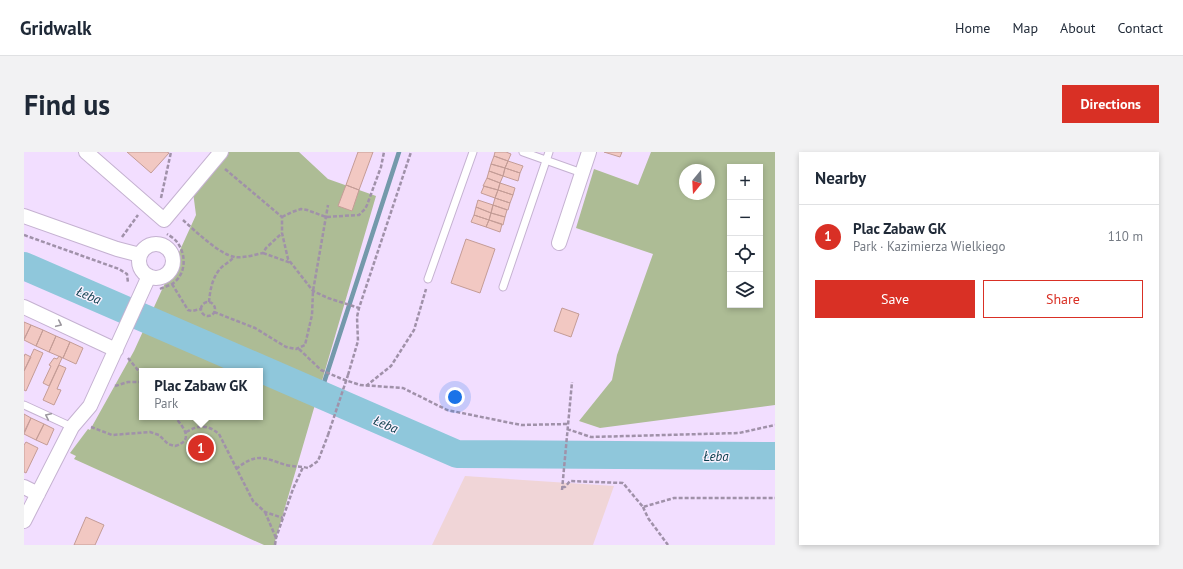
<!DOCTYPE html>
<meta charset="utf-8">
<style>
body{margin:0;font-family:"PT Sans",sans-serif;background:#f2f2f3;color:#1f2937}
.controls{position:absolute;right:12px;top:12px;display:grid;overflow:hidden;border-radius:0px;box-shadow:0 2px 6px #0003}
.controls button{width:36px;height:36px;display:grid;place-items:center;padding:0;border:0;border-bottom:1px solid #e0e1e3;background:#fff;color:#1f2937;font:20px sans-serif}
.compass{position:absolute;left:655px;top:12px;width:36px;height:36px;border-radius:50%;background:#fff;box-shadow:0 2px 6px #0003;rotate:198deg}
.you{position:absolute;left:431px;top:245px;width:14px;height:14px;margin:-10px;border:3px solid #fff;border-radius:50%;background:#1a73e8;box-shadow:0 0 0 6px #1a73e833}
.badge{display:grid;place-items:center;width:26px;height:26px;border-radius:50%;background:#d93025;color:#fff;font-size:13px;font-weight:700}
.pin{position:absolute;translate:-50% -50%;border:2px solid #fff;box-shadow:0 1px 4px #0006}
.popup{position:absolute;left:115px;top:216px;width:124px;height:52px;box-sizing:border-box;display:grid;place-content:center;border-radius:0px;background:#fff;filter:drop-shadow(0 1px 3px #0005);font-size:13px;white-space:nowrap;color:#747a83}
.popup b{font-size:15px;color:#1f2937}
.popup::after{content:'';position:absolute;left:50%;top:100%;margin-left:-8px;border:8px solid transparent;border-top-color:#fff}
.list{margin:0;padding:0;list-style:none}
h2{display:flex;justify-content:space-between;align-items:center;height:52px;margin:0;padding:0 16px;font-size:17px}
h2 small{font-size:13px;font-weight:400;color:#747a83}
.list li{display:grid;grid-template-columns:26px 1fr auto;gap:12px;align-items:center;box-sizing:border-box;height:64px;padding:0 16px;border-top:1px solid #e0e1e3}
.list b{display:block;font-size:15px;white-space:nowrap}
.list p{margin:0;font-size:13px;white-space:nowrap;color:#747a83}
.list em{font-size:13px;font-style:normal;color:#747a83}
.actions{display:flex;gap:8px;padding:12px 16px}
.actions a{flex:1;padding:9px 0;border:1px solid #d93025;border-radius:0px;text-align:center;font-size:14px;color:#d93025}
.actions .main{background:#d93025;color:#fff}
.icon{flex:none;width:22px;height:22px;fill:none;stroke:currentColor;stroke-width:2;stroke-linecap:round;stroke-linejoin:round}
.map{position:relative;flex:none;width:751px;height:393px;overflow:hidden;border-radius:0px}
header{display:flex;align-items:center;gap:24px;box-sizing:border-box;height:56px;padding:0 20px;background:#fff;border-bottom:1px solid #e0e1e3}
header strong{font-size:19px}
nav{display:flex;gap:22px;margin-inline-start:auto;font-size:14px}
.intro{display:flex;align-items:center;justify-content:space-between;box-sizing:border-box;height:96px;padding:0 24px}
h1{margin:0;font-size:28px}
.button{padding:10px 18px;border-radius:0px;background:#d93025;color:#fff;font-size:14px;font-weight:700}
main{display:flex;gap:24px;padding:0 24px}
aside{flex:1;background:#fff;border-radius:0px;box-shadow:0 2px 6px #0003}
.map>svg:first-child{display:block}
</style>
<header>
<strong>Gridwalk</strong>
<nav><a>Home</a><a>Map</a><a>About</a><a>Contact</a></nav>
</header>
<div class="intro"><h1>Find us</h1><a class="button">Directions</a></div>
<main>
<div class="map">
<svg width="751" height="393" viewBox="0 0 751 393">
<rect width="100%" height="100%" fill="#f2deff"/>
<!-- industrial -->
<path fill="#f0d5d7" d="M441 324 590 334 569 393H408Z"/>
<!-- green -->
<path fill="#adbc95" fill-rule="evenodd" d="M204 0H275L304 27 352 44 250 393H240L50 307 52 304 46 301 64 277 66 278 110 199 172 63 169 40ZM118 219H236V265H118Z
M627 0H751V253L576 276 555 269 588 228 593 203 629 102 552 76 570 17 614 33ZM706 15H736V153H706ZM661 18H685V42H661Z"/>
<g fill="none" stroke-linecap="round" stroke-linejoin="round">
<!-- stream -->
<path stroke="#7499ab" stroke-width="4.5" d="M296 243 375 0"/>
<!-- river -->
<path stroke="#8fc7db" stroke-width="28" d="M0 114 433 302 751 304"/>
</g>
<!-- building -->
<path fill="#f2c8c2" stroke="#c49c96" d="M103 0H143L145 1 127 21Z
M334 0H349L335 38 322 33Z
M471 0H482L487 2 484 9 470 4Z
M580 0H598L596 5Z
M470 4 484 9 481 16 467 12Z
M484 9 499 14 496 21 481 16Z
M467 12 481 16 479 24 465 19Z
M481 16 496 21 494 29 479 24Z
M465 19 479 24 476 31 463 26Z
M463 26 476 31 474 38 459 34Z
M476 31 491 36 489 43 474 38Z
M322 33 335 38 328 59 314 54Z
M460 34 474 38 471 46 457 41Z
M474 38 489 43 486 51 471 46Z
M471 46 486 51 484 58 469 53Z
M454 48 469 53 467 61 452 55Z
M469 53 483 58 481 65 467 61Z
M452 55 467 61 465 68 450 63Z
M467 61 481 65 479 73 465 68Z
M450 63 465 68 462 75 447 70Z
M465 68 478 72 476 80 462 75Z
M442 87 471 97 456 141 427 131Z
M538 156 555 162 547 185 530 179Z
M0 170 7 173 0 187Z
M7 173 19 178 12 194 0 188Z
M19 178 32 184 25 200 12 194Z
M32 184 46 190 39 206 25 200Z
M46 190 59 196 52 212 39 206Z
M10 197 19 201 2 239 0 238V219Z
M1 202 7 205 0 219V205Z
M35 204 38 206 25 234 19 231 27 214 25 213 30 206 33 207Z
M35 213 42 216 33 237 37 238 30 253 19 248Z
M0 262 7 266 0 280Z
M7 266 20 272 12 288 0 282Z
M20 272 30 277 23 293 12 288Z
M2 290 14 296 2 321 0 320V293Z
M62 365 80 373 71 393H50Z"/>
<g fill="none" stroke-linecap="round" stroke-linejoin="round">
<!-- lane casing -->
<g stroke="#c5b2d1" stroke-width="9">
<path id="lane" d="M499 0 558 21
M404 127 449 0
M479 135 525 0
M0 253 48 275"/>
</g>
<!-- street casing -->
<g stroke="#c5b2d1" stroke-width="16">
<path id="street" d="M62 0 140 68 197 0
M0 64 93 97 116 103
M535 91 565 0
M115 109a17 17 0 1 1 34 0a17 17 0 1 1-34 0Z
M0 155 92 198
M0 335 14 342
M0 369 48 275 66 254 125 124"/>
</g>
<!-- path -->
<path stroke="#a091a9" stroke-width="2.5" stroke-dasharray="4 2" stroke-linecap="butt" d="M201 17 258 65V81L264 107 289 139 304 146 335 156
M137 46 147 0
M258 65 268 60 277 57 283 58 302 65 335 63 341 57 343 53 357 15 360 0
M159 68C170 78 196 103 211 105 220 106 230 103 239 101L242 96 258 81
M0 83 95 117 103 122 104 131
M98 85 114 63
M239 101 267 111
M148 132 164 158 168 159 177 157
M136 137C140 135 144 134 148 132 162 123 163 103 153 90 151 87 146 84 143 82
M185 150C186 139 188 126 196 117 200 112 207 110 210 104
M177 157a7 7 0 1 1 14 0a7 7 0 1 1-14 0Z
M190 160 231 176 262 195 272 197 281 193 288 163 289 139 304 53
M275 197 297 218 318 227 336 233 379 236 423 258 497 273 544 272
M104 206 118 223
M324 223 334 189 333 165 335 156 387 0
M91 234 104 230H118
M342 234 367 214 390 178 402 137
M67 275 88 283 126 280 135 283 144 292 151 294C171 288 159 275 151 265
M543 277 567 285 715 281 751 273
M162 280C175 273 183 272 195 282L229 349 241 360 259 366
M212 317C233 300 240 306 262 313 270 315 277 314 284 316L294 309 304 283
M538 335H541L546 329 599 331 619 355 650 346H751
M538 338 548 230
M619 355 624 366 644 393
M241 360 252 386
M251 393 252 386 269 337 279 315"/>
<!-- lane -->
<use href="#lane" stroke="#fff" stroke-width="7"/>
<!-- street -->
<use href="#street" stroke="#fff" stroke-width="14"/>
<!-- path-bridge -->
<path stroke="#a091a9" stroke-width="2.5" stroke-dasharray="4 2" stroke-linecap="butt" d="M304 283 324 223"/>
</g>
<!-- one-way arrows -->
<defs><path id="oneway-chevron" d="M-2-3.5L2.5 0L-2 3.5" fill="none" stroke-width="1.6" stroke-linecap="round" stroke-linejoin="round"/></defs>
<g stroke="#9a969d">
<use href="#oneway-chevron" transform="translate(35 172) rotate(25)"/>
<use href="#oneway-chevron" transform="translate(24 264) rotate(-155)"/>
</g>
<g text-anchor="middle" stroke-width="3" stroke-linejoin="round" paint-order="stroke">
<!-- water labels -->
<g font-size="13" font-style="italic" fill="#083b4a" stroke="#f9f1fe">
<text transform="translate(65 143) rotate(23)" y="5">Łeba</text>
<text transform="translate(362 272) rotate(23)" y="5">Łeba</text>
<text x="692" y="309">Łeba</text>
</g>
</g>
</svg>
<div class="controls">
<button>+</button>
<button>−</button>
<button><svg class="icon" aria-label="locate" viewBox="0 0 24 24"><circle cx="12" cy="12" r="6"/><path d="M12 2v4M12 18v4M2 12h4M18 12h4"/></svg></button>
<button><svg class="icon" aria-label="layers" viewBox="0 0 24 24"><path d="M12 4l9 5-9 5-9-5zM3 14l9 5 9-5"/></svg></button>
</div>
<svg class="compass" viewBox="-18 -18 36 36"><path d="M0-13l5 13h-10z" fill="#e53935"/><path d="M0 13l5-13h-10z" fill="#747a83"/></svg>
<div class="you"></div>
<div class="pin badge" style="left:177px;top:296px">1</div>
<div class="popup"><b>Plac Zabaw GK</b>Park</div>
</div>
<aside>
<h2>Nearby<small></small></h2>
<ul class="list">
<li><span class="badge">1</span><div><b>Plac Zabaw GK</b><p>Park · Kazimierza Wielkiego</p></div><em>110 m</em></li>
</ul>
<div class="actions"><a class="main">Save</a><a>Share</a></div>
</aside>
</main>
